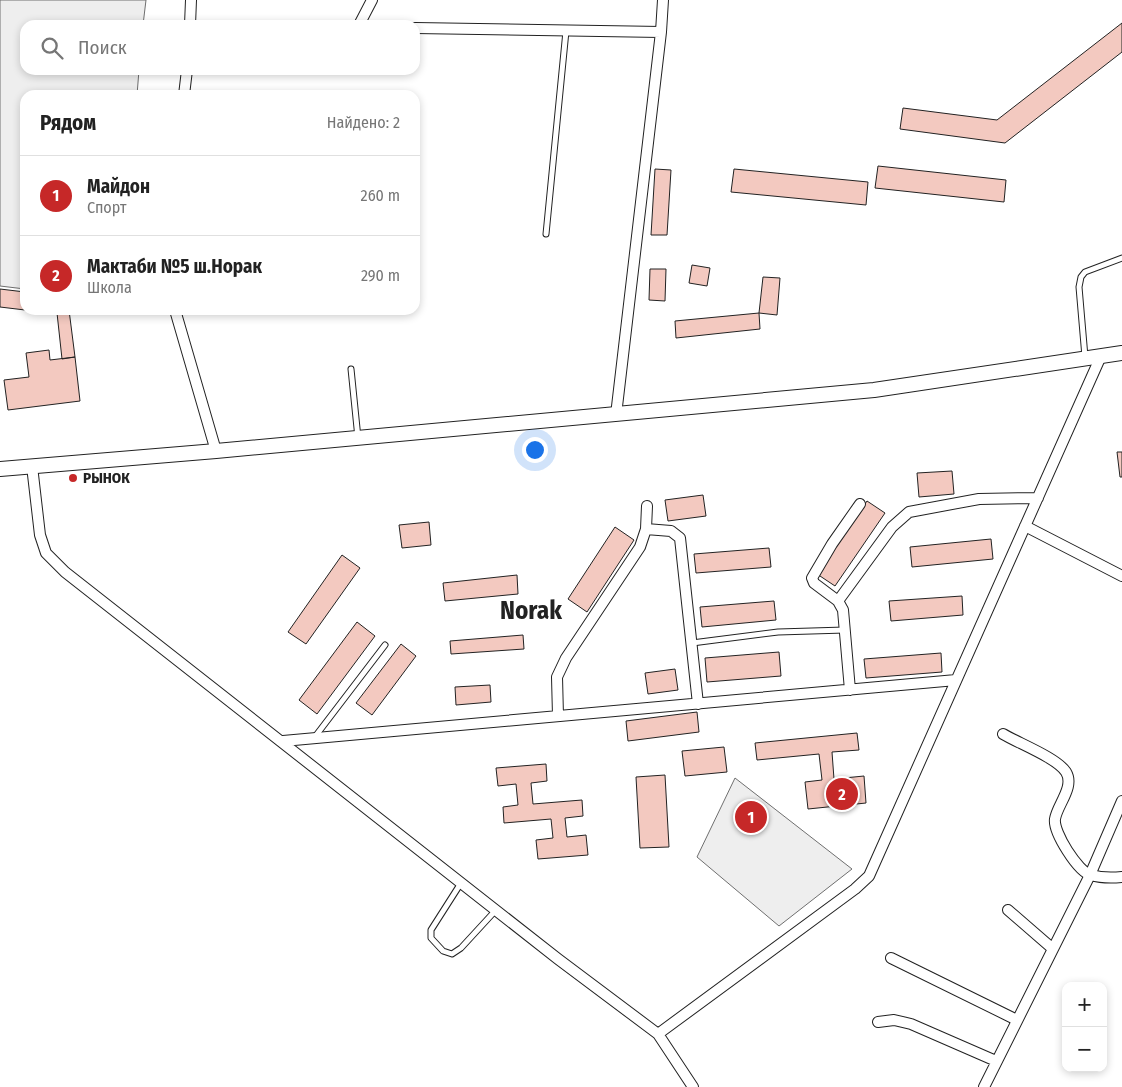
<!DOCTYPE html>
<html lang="ru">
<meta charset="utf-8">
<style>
body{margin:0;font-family:"Fira Sans Condensed",sans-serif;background:#f6f6f6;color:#222}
.controls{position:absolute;right:15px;bottom:15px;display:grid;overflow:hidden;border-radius:10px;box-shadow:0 2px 8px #0003}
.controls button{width:45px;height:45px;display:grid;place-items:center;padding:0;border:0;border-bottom:1px solid #e0e0e0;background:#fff;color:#222;font:25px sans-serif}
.you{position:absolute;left:534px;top:449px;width:18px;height:18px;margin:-12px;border:4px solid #fff;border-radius:50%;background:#1a73e8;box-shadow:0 0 0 8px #1a73e833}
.badge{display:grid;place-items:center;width:32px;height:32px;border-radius:50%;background:#c62828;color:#fff;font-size:16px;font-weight:700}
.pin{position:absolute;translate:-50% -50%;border:2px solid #fff;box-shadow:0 1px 5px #0006}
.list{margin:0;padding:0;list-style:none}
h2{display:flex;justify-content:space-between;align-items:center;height:65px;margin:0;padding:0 20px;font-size:21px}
h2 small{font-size:16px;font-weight:400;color:#767676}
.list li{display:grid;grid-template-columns:32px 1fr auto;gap:15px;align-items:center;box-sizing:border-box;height:80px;padding:0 20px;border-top:1px solid #e0e0e0}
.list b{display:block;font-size:19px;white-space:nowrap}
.list p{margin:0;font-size:16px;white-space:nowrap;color:#767676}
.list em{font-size:16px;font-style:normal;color:#767676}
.icon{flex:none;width:28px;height:28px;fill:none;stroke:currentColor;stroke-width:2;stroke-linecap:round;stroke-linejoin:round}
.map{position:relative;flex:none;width:1122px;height:1087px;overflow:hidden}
.search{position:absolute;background:#fff;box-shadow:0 2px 8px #0003;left:20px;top:20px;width:400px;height:55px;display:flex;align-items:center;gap:12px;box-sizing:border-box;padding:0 18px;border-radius:15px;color:#767676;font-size:19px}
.panel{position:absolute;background:#fff;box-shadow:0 2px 8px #0003;left:20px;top:90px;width:400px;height:225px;border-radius:15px}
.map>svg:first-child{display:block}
</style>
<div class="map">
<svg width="1122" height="1087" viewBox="0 0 1122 1087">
<rect width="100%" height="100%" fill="#fff"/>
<!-- green -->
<path fill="#eee" stroke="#6f6f6f" d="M0 0H146L143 25H25V70H139L137 95H25V289L0 286Z
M735 778 852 869 779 926 697 857Z"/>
<!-- building -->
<path fill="#f3c9c0" stroke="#222" d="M1122 23V52L1005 143 900 129 903 108 997 120Z
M878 166 1006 180 1004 202 875 188Z
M655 169 671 170 667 235H651Z
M734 169 868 182 866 205 731 192Z
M692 265 710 268 707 286 689 283Z
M650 269H666L665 301 649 300Z
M763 277 780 278 777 315 759 313Z
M0 289 25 292V310L0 307Z
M28 310H61L57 313Z
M61 310H69L75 357 62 359 57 313Z
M759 313 760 329 676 338 675 321Z
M49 350 50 360 75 357 80 401 8 410 4 380 29 377 26 353Z
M1117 452H1122V477H1120Z
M952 471 954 494 919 497 917 473Z
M703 495 706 516 668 521 665 500Z
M867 501 885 513 835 586 817 574Z
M429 522 431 545 402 548 399 525Z
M615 527 634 540 587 612 568 599Z
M991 539 993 559 912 567 910 547Z
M769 548 771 567 696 573 694 554Z
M342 555 360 568 306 644 288 632Z
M517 575 518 594 445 601 443 583Z
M962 596 963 615 891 621 889 601Z
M774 601 776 620 702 627 700 607Z
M357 622 375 636 317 714 299 700Z
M523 635 524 649 451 654 450 641Z
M401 644 416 656 372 715 356 703Z
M779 652 781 676 707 682 705 658Z
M941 653 942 672 866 678 864 659Z
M675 669 678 690 648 694 645 673Z
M490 685 491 702 456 705 455 687Z
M697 712 699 732 628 741 626 721Z
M857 733 859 750 832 752 834 779 864 776 866 803 808 809 805 782 822 780 819 754 757 760 755 743Z
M724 747 727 772 685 776 682 751Z
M546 764 547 781 531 783 533 804 582 800 583 816 565 818 567 837 586 835 588 855 538 859 536 840 553 838 551 819 504 823 503 807 518 805 516 784 498 786 496 768Z
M665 775 669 847 640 848 636 777Z"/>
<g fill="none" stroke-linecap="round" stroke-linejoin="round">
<!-- lane casing -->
<g stroke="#222" stroke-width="7">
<path id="lane" d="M546 234 566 31
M1085 357 1079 287 1081 277 1085 272 1122 258
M351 369 358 438
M692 643 778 632 845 630
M314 738 385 645
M461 883 431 930V938L443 951 452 954 461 948 496 910"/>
</g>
<!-- street casing -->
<g stroke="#222" stroke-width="12">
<path id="street" d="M190 25 191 0
M359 25 372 0
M415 28 661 32 616 415
M661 32 663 0
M184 95 187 70
M175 310 216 451
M32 466 40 535 46 553 65 572 558 959 658 1034 693 1087
M1025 526 1122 576
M646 529 671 531 680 538 698 704
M838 601 892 527 909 512 979 499 1038 498
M850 690 843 610 838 601 814 583 812 578 832 544 860 504
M558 716 557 677 566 658 640 547 646 529 647 506
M1003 734C1018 743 1057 758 1066 772 1075 787 1057 805 1055 819 1053 832 1078 872 1091 875 1101 878 1112 878 1122 877
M283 741 956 680
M1008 910 1053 949
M891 958 1017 1020
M878 1022 894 1020 911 1024 996 1061
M658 1034 855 889 869 876 1101 356
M984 1087 1090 875 1122 801"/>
</g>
<!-- secondary casing -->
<g stroke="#222" stroke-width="16">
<path id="secondary" d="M0 469 216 451 874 390 1122 353"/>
</g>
<!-- lane -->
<use href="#lane" stroke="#fff" stroke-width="5"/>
<!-- street -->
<use href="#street" stroke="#fff" stroke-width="10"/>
<!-- secondary -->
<use href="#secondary" stroke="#fff" stroke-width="14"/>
</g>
<!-- markers -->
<circle fill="#c62828" stroke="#fff" stroke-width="2" cx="73" cy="478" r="5"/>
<g text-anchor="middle" stroke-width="4" stroke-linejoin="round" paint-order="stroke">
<!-- poi labels -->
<g font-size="15" font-weight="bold" fill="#222" stroke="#fff" text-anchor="start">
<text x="83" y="483">РЫНОК</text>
</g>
<!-- town labels -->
<g font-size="25" font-weight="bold" fill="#222" stroke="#fff">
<text x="531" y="619">Norak</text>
</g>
</g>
</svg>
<div class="controls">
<button>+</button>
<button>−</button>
</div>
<div class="you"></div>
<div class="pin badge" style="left:751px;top:817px">1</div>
<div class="pin badge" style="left:842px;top:794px">2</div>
<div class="search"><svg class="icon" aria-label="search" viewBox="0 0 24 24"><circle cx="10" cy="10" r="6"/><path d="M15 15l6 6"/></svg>Поиск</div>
<section class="panel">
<h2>Рядом<small>Найдено: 2</small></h2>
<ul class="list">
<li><span class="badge">1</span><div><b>Майдон</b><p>Спорт</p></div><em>260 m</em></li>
<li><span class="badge">2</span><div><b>Мактаби №5 ш.Норак</b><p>Школа</p></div><em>290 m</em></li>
</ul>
</section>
</div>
